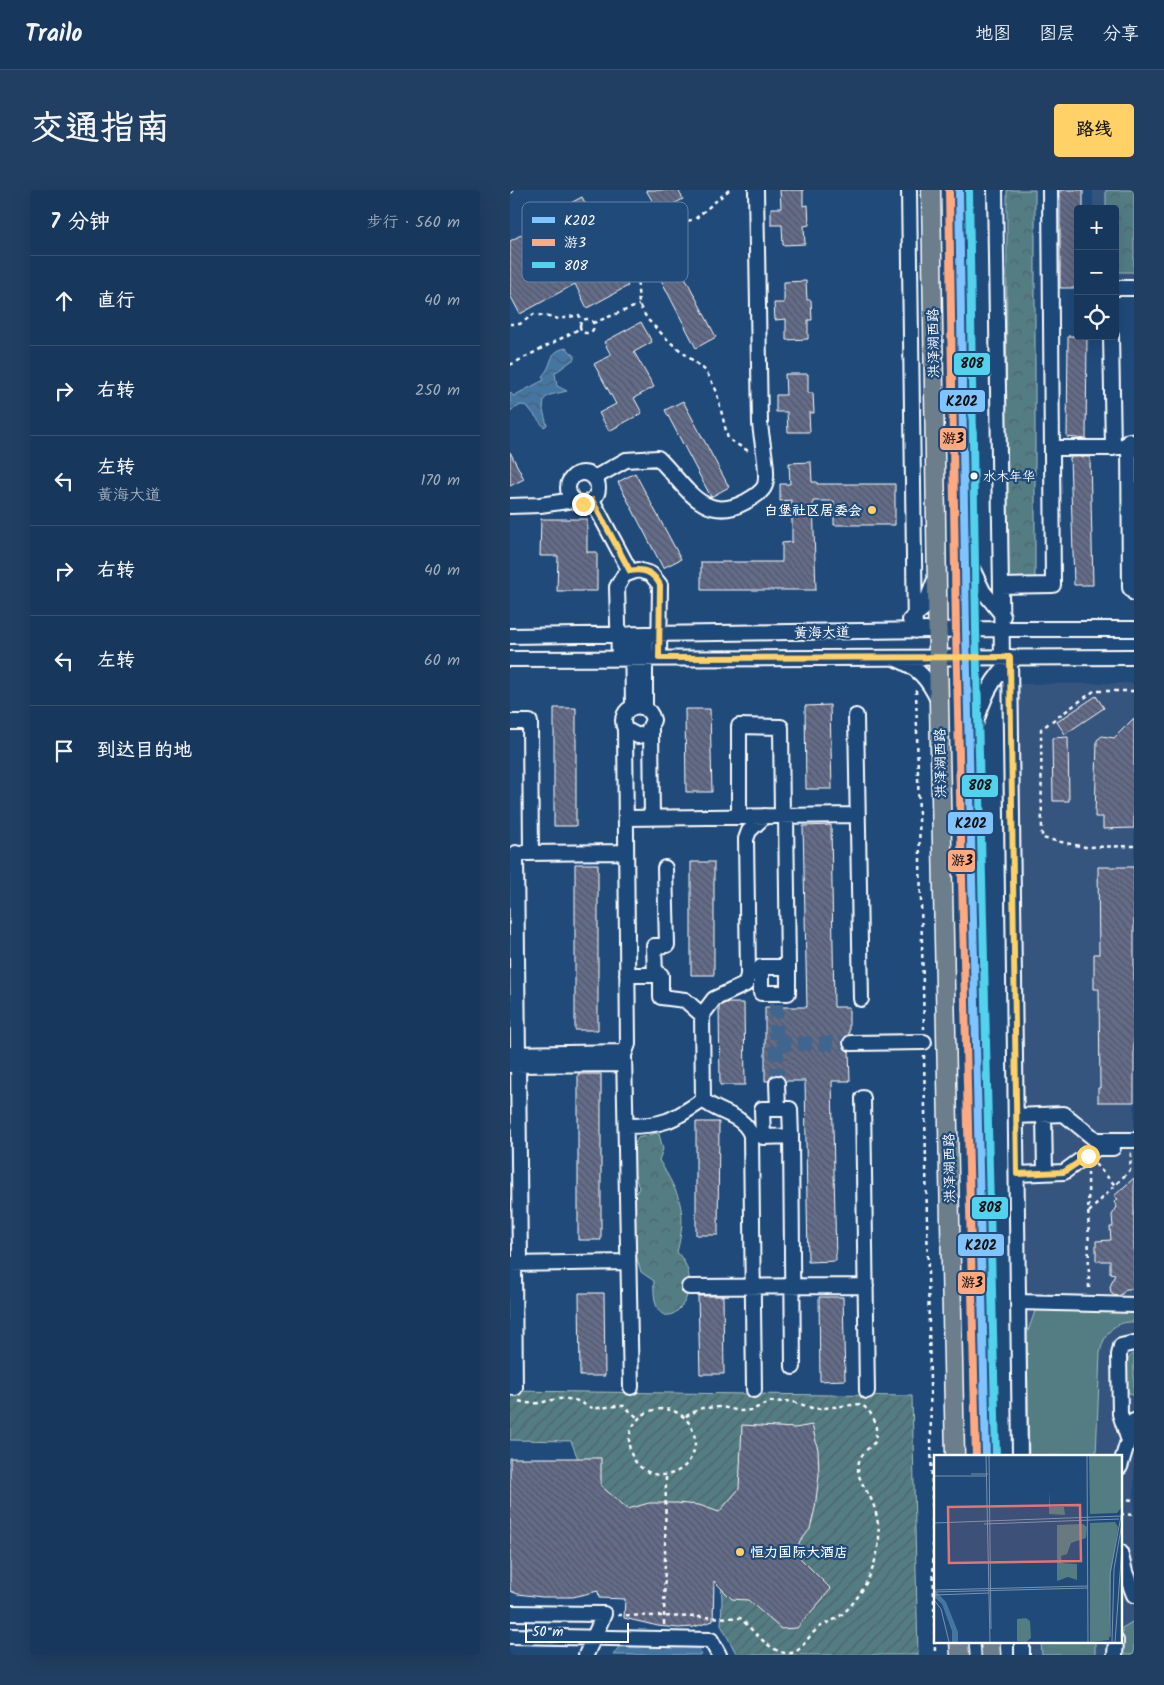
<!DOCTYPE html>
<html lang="zh">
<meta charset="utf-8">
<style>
body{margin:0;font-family:Kalam,"LXGW WenKai TC",sans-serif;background:#203f62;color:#f1f3f6}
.controls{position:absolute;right:15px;top:15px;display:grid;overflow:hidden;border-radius:5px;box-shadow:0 5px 20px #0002}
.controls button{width:45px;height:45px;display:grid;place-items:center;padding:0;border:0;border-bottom:1px solid #365272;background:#17385c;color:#f1f3f6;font:25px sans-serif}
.scale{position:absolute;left:15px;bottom:12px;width:104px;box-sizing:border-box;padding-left:5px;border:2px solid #fff;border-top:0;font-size:14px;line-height:18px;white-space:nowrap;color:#fff;-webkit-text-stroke:4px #1f4a7a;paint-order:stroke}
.stop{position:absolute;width:15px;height:15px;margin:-11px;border:4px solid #ffd166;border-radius:50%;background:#fff}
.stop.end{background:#ffd166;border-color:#fff;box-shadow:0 1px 5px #0008}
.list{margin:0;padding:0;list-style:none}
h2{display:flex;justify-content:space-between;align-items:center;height:65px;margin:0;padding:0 20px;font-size:21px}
h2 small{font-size:16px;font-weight:400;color:#9eacbb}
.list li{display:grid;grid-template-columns:32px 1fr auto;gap:15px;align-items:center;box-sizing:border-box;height:90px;padding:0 20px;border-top:1px solid #365272}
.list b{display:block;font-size:19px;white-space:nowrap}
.list p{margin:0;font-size:16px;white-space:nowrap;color:#9eacbb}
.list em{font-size:16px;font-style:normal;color:#9eacbb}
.icon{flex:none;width:28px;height:28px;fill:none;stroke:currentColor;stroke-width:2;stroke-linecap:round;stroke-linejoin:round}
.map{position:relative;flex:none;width:624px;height:1465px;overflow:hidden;border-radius:5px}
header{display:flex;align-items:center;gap:30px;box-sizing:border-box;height:70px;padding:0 25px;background:#17385c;border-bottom:1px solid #365272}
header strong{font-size:24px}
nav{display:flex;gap:28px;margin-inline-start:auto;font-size:18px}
.intro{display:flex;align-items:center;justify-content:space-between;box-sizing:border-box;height:120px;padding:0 30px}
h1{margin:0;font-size:35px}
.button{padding:12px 22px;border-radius:5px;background:#ffd166;color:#111;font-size:18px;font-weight:700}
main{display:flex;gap:30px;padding:0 30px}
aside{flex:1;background:#17385c;border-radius:5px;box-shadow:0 5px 20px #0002}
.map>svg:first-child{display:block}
</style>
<header>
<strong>Trailo</strong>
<nav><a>地图</a><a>图层</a><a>分享</a></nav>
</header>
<div class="intro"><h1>交通指南</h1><a class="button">路线</a></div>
<main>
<aside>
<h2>7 分钟<small>步行 · 560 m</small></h2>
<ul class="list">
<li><svg class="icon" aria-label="ahead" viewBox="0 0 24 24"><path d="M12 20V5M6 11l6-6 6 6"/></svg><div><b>直行</b></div><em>40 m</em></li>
<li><svg class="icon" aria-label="right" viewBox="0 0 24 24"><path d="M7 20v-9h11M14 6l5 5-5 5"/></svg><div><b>右转</b></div><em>250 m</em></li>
<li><svg class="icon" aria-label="left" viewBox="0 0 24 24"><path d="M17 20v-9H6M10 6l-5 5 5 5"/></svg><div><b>左转</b><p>黄海大道</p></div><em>170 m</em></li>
<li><svg class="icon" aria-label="right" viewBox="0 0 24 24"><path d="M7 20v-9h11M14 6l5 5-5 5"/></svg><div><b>右转</b></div><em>40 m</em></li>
<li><svg class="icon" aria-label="left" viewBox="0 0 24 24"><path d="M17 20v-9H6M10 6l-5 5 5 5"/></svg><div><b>左转</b></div><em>60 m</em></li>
<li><svg class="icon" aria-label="arrive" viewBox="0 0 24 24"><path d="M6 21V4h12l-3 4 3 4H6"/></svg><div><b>到达目的地</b></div></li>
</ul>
</aside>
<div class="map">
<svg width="624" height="1465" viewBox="0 0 624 1465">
<defs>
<pattern id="forest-crowns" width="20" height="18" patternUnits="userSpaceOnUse" patternTransform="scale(1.25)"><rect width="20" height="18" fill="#537c83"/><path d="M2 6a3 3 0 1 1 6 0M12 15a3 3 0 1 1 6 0" fill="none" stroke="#506468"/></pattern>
<pattern id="garden-furrows" width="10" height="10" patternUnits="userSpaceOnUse" patternTransform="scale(1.25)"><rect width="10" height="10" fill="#537c83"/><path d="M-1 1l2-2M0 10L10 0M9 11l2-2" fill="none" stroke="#506468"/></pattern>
<pattern id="water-waves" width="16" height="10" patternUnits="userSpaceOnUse" patternTransform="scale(1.25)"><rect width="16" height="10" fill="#4576a2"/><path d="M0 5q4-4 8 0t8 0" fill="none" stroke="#495f73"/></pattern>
<pattern id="building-back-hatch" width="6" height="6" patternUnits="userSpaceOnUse" patternTransform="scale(1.25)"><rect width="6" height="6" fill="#646c8a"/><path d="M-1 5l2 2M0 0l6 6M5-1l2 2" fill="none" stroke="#545762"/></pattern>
</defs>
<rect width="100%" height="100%" fill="#1f4a7a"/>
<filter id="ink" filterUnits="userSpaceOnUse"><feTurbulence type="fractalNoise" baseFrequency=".02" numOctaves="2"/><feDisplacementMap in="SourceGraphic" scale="10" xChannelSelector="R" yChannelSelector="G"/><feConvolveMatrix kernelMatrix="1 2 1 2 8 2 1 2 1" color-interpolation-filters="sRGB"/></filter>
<g filter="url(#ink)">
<!-- built -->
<path fill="#34547f" d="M583 0H624V90H605V19H583Z
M624 493V1465H522L521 1451H610V1266H519L507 494Z"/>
<!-- grass -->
<path fill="#537c83" stroke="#a9bec1" d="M533 1117 624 1119V1132C603 1131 594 1144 590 1163L586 1266H519L517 1144 525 1121Z
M624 1163V1206L617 1201C614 1187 612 1172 624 1163Z
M624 1431V1465H612V1438Z
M531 1451H585V1465H532Z"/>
<!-- forest -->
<path fill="url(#forest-crowns)" stroke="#a9bec1" d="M497 0H525V389H496Z
M596 0H624V82H605V19H596Z
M146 943 149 944 153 959 149 970C170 1006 178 1020 167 1062 206 1104 140 1164 144 1091L131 1082 123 1055 124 1007 129 998C123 982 118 963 128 948Z"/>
<!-- garden -->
<path fill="url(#garden-furrows)" stroke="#a9bec1" d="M0 1201 402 1206 408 1465H227L211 1435 212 1410 209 1357 86 1315 61 1251 0 1250Z"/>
<!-- water -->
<path fill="url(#water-waves)" stroke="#8fadc7" d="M56 158 64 165V169L45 183 47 196 57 201 40 205 34 209 33 220 37 235 34 237 17 216 11 215 0 221V202L3 206 34 190 32 186C44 175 37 161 56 158Z
M111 1454 187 1456 192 1465H103Z"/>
<!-- building -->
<path fill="url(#building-back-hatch)" stroke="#fff" d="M136 0H168L173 9 149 22Z
M270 0H293V16L298 15 299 35 294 36 295 54 273 55 272 35H261V18H271Z
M550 0H573V19H568V98H550Z
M72 7 118 96 77 118 65 94 10 124 0 105V51L33 33 31 29Z
M165 68 206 147 186 158 145 78Z
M296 91 297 110H301L302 130H298V149L276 150V129L265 130 264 113H274V92Z
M131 132 142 152 124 162 144 197 124 208 132 223 99 241 89 223 106 214 84 174 101 165 94 152Z
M558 146H577L576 249 557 247Z
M275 184H298V203H303L304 223H299L300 242H278L277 222H266V205H276Z
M173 211 219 297 201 307 155 220Z
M0 262 14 289 0 296Z
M560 267H580L583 395H564Z
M301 272 302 292H307V294H385V335H324V311H303L306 400H191V372H272V353L282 352V332L281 310 270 311V294H280L279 273Z
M125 283 171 369 153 378 108 292Z
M31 329H77V362H87V401H47L48 366H30Z
M586 506 594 518 555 544 547 532Z
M320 515 322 599H296L295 516Z
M44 518H66V636H44Z
M175 519H200L202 602H176Z
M624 528V638L593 639V627H585L587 550 592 546 604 548Z
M558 547 559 611H543L542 548Z
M321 635 324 817H339V845L334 848 332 853 334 858 339 861 340 891H322L326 1071 298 1072 295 891H275L271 886 267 884 262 886 259 891H255V817H297L293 636Z
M181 672H204V785H181Z
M65 674H88V840H65Z
M588 677H624V912H588V898H590L589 799H584V764H589Z
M215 813H234L235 895H210L209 816Z
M68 884H91V1050H68Z
M186 932H209L208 1045H186Z
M624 988V1099H616L611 1105 605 1106 601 1103 600 1097 605 1084 600 1083V1071H586V1051L601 1050 600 1037H603L602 1025 607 1017 604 1012 608 1009 604 1006Z
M69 1103H94L95 1186H70Z
M188 1106H213L214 1184H190Z
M309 1107H333L335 1190 310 1191Z
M232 1235 285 1238 302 1235 308 1260 309 1285 305 1318 300 1339 283 1361 321 1399 287 1438 271 1439 238 1410 222 1409 204 1391 203 1431 184 1437 168 1438 148 1436 114 1428 115 1409 89 1408 88 1401 63 1407H32L8 1404 0 1401V1268H91V1296L118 1319 139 1313H166L189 1315 209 1322 229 1299Z"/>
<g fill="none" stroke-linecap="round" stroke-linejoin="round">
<!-- minor-tunnel -->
<path stroke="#41658e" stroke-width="14" stroke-dasharray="14 7" stroke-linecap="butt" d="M266 814 267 893
M267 854 341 853"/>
<!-- minor casing -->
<g stroke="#fff" stroke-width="18">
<path id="minor" d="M399 0 405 441
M485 0 492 467
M605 98H624
M601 146 603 258
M619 251 620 398 624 403
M542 258H603L612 256
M58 298a15 15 0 1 1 30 0a15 15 0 1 1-30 0Z
M84 288 116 270 148 268C174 293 193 335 235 312 242 308 252 303 255 295 259 281 251 249 250 233L246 0
M82 310 120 381
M0 316 30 315 64 310
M456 366 473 401 493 426
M491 396 543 395 540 0
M400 430 414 418 424 392
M122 444 123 516
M135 444V518
M0 446 491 439H624
M500 467 510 1266
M109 468 107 397 114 385 128 380 141 384 150 395 149 468
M0 469 624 467
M386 469C408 477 418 489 428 510
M346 526 351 809
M0 532H20L21 663
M141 537 142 627
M115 539 128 546 137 543 143 530C137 506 105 517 115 539L118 854 114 865 121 1197
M462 544C471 516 479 487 505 469
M229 626V536L271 537 272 626
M276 626 278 777
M116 628 347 625
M6 663 10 1073
M14 663 116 662
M251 777H278V803H251Z
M117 785H151V807L175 810 192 825
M145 785 144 756 157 755 155 678
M341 853 414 852
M0 864 115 862
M0 875 114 874
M267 893 268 919
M353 908 357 1201
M252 919H280L281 946 253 947Z
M534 925 535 983
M506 926 554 924 586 950H624
M116 936C153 936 162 931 193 910
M281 946 283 1177
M507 984 554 982 587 958H603
M1 1074 118 1072
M4 1074 5 1198
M179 1097 356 1096
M508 1112 624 1115
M244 1200 241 945C233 924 209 924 193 910L192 825 204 809 236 794 238 784 236 649 239 641 255 626
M618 1248 610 1224 609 1165 611 1156 624 1153
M610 1277 624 1231
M610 1362 615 1382 624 1405
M0 1423 94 1424 76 1465
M0 1446 201 1450 209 1465
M512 1451V1465
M605 1465 606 1451"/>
</g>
<!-- major casing -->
<g stroke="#fff" stroke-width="21">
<path id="major" d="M421 0 428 466 445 1266
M449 0 456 440 476 1266
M449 1451 450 1465
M480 1451 481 1465"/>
</g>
<!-- path -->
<path stroke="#fff" stroke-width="2.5" stroke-dasharray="4 4" stroke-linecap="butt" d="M219 0 185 29 162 35 144 44 131 56 126 69 129 115 138 130 160 152 196 181 206 200 218 249 240 262
M0 3 5 0
M70 136a7 7 0 1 1 14 0a7 7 0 1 1-14 0Z
M83 133 129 115
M0 134H10L24 124 49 129 69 125 72 131
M0 175 71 138
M406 500 414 839
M624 501H584L531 539 532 648 575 657 624 656
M414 865 425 1465
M585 974 605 995
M578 982 579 1100
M579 1022 620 980 621 962
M9 1211C30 1218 39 1207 58 1209 68 1209 75 1216 83 1218 90 1219 104 1215 114 1216L128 1228
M119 1252a33 33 0 1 1 66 0a33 33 0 1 1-66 0Z
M610 1309 624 1310
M610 1324 624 1325
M108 1425 230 1428C242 1439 258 1460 275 1463 291 1465 294 1451 304 1442 311 1434 322 1432 330 1426 352 1408 367 1377 369 1349 369 1337 367 1323 362 1311 356 1298 343 1285 350 1269 353 1262 360 1257 365 1252 368 1234 365 1225 351 1214L305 1219 281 1211 260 1212 241 1220 231 1221 211 1217 192 1218 174 1227
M154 1435 156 1286"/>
<!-- minor -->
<use href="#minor" stroke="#1f4a7a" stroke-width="14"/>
<!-- major -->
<use href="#major" stroke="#6c7d8b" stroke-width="18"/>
<!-- bus-1 casing -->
<g stroke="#1f4a7a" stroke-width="11">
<path id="bus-1" d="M449 0 456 440 476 1266"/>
</g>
<!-- bus-2 casing -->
<g stroke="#1f4a7a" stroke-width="11">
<path id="bus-2" d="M439 0 446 440 466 1266"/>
</g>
<!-- bus-3 casing -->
<g stroke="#1f4a7a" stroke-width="11">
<path id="bus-3" d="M459 0 466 440 486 1266"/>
</g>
<!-- bus-1 -->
<use href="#bus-1" stroke="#80c4ff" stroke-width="8"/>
<!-- bus-2 -->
<use href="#bus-2" stroke="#ffa980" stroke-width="8"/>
<!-- bus-3 -->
<use href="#bus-3" stroke="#53d2ee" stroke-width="8"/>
</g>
</g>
<g fill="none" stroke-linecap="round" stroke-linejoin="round" filter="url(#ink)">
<!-- route -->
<path stroke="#ffd166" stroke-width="6" d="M73 314 82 310 120 381C134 378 144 383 150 395L149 468 500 467 507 984 554 982 578 966"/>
</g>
<!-- markers -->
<circle fill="#fff" stroke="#1f4a7a" stroke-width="2" cx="464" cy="286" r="4.5"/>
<g fill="#ffd166" stroke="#1f4a7a" stroke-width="2">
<circle cx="362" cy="320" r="5"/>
<circle cx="230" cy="1362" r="5"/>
</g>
<g text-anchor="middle" stroke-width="4.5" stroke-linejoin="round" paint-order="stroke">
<!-- bus labels -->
<g font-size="13" fill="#fff" stroke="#1f4a7a" text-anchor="start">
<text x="473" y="291">水木年华</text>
</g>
<!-- street labels -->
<g font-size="14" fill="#fff" stroke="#1f4a7a">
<text transform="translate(423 153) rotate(-91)" y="5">洪泽湖西路</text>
<text transform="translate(312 442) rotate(-1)" y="5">黄海大道</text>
<text transform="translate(430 573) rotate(-91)" y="5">洪泽湖西路</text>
<text transform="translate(439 978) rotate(-91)" y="5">洪泽湖西路</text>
</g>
<!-- poi labels -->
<g font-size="14" font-weight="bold" fill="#fff" stroke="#1f4a7a" text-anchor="end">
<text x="352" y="325">白堡社区居委会</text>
<text x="240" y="1367" text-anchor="start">恒力国际大酒店</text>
</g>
</g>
<!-- overview -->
<g transform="translate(424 1265)">
<rect width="188" height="188" fill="#1f4a7a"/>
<path d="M115 36 116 52H130L131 60 115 59ZM92 163 96 166 97 183 92 187 83 186V164Z" fill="#537c83"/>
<path d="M155 0H187V53L183 58 156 59ZM181 67 184 72 177 117 175 185 156 187V68Z" fill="#537c83"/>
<path d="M149 69 153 72 152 83 137 88 133 99 127 101 128 108 143 109V125L134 122 123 126V70Z" fill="#537c83"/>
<path d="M0 134 12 147 24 177V187H18V176L8 149 0 142Z" fill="#4576a2"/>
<path fill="none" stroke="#7992af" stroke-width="1" d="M52 0 56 187M55 0 57 174M153 0 154 187M37 19H54M0 21H53M0 68 188 61M50 69 185 64M0 135 154 131M0 137 154 133M0 140 55 138M0 145 7 154 15 187M176 182V119L188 56M178 187 180 114 188 68M181 187 188 92"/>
<path fill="#e47373" fill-opacity="0.15" stroke="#e47373" stroke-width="2.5" d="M146 50 147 106 15 108 14 52Z"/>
<rect width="188" height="188" fill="none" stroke="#fff" stroke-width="2.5"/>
</g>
<!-- legend -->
<rect x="12" y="12" width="166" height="80" rx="8" fill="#1f4a7a" stroke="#6280a2" stroke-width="1"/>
<rect x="22" y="27" width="23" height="6" fill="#80c4ff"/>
<rect x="22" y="49" width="23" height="7" fill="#ffa980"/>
<rect x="22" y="72" width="23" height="6" fill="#53d2ee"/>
<g font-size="14" fill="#fff">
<text x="54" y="35">K202</text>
<text x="54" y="57">游3</text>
<text x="54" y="80">808</text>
</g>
<g stroke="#1f4a7a" stroke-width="2">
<rect x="443" y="162" width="38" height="24" rx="5" fill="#53d2ee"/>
<rect x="429" y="199" width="47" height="24" rx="5" fill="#80c4ff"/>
<rect x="429" y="237" width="28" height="24" rx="5" fill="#ffa980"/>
<rect x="451" y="584" width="38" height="24" rx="5" fill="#53d2ee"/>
<rect x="437" y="621" width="47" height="24" rx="5" fill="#80c4ff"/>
<rect x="437" y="659" width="29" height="24" rx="5" fill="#ffa980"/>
<rect x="461" y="1006" width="38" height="24" rx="5" fill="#53d2ee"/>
<rect x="447" y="1043" width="48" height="24" rx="5" fill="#80c4ff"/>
<rect x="447" y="1081" width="29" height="24" rx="5" fill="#ffa980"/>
</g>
<g font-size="14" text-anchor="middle" font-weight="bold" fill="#111">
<text x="462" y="178">808</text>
<text x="452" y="216">K202</text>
<text x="443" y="253">游3</text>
<text x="470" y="600">808</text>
<text x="461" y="638">K202</text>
<text x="452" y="675">游3</text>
<text x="480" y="1022">808</text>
<text x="471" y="1060">K202</text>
<text x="462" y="1097">游3</text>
</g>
</svg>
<div class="controls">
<button>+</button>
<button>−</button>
<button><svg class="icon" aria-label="locate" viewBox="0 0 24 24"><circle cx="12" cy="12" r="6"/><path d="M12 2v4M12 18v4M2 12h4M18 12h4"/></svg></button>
</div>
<div class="scale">50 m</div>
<div class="stop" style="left:578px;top:966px"></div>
<div class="stop end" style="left:73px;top:314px"></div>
</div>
</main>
